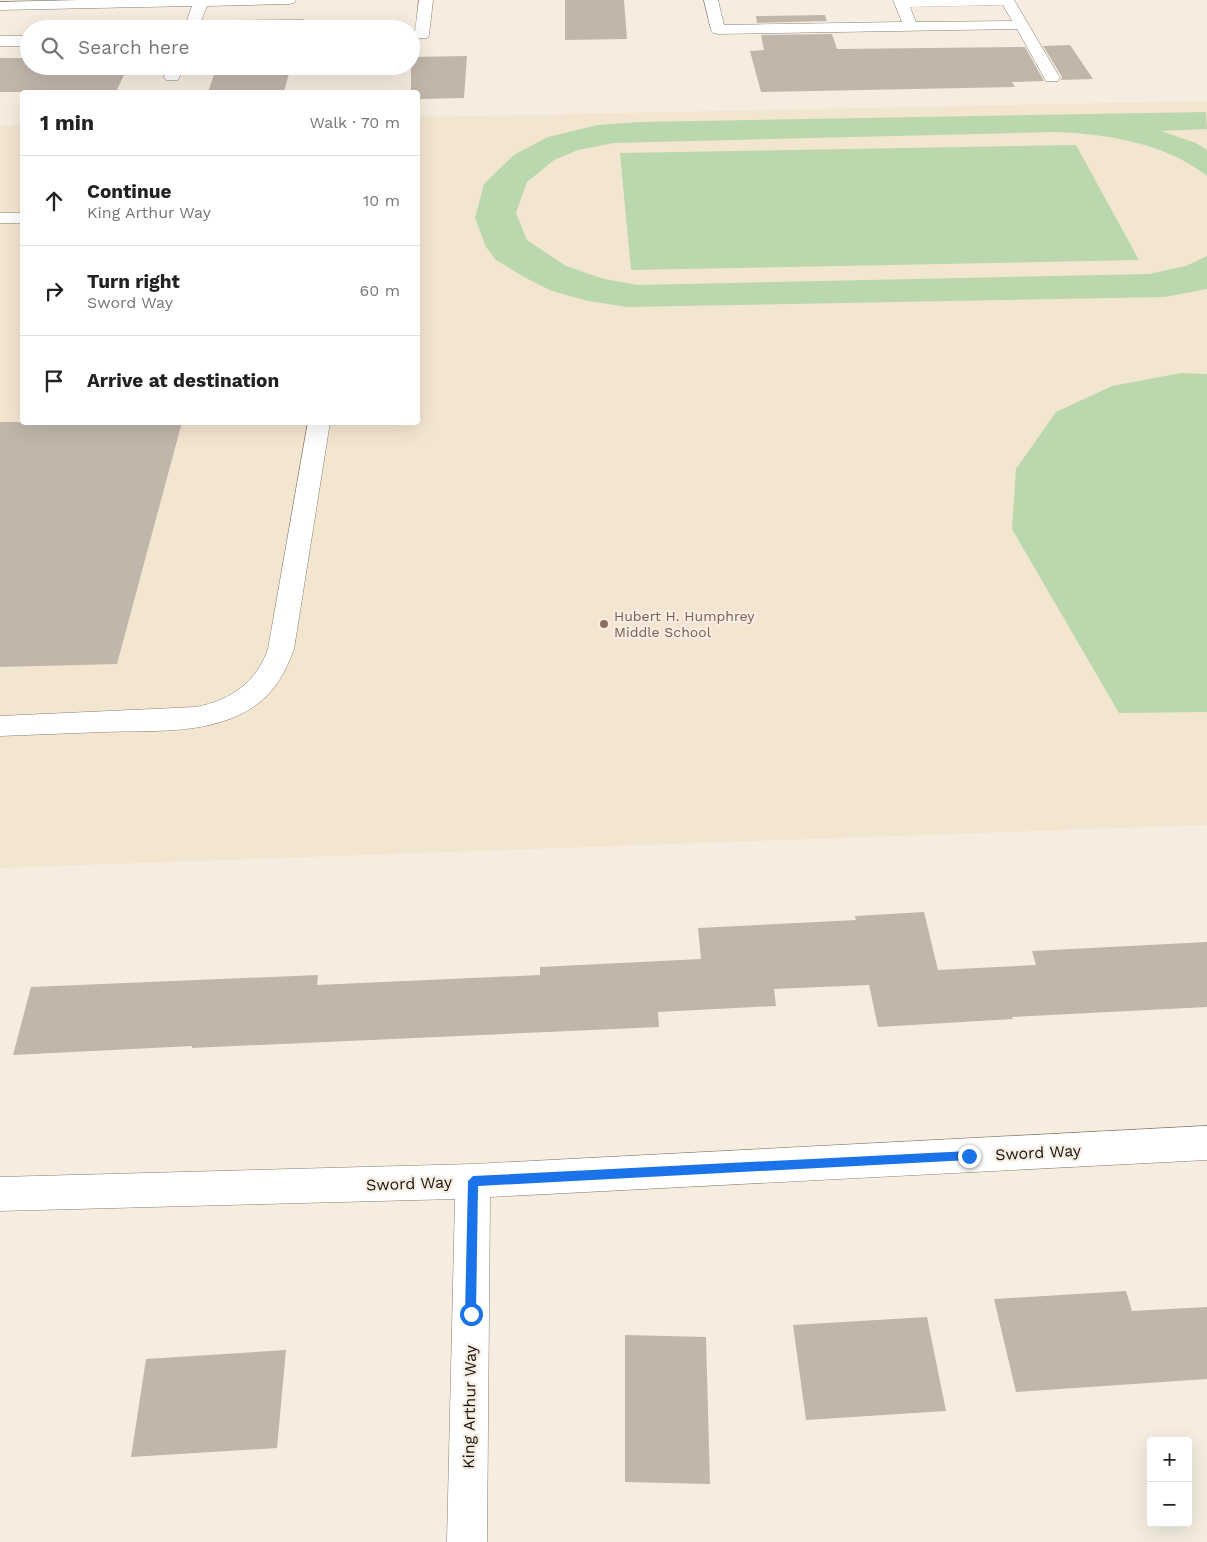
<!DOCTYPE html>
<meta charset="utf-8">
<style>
body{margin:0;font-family:"Work Sans",sans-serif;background:#f2f2f2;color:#222}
.controls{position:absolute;right:15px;bottom:15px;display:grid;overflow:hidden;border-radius:5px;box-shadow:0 5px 20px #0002}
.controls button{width:45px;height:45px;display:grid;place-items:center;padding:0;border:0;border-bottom:1px solid #e0e0e0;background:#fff;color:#222;font:25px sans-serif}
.stop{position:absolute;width:15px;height:15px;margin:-11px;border:4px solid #1a73e8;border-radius:50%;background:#fff}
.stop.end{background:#1a73e8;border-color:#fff;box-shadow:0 1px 5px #0008}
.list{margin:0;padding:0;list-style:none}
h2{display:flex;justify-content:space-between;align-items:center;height:65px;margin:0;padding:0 20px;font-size:21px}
h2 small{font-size:16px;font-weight:400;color:#767676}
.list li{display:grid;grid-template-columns:32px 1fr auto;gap:15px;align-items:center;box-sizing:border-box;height:90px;padding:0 20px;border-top:1px solid #e0e0e0}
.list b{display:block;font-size:19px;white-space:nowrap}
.list p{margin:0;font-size:16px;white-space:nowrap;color:#767676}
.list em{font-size:16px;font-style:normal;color:#767676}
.icon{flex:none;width:28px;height:28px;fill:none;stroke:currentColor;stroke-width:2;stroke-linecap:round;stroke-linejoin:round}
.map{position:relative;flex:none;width:1207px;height:1542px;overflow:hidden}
.search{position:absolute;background:#fff;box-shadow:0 5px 20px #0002;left:20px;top:20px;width:400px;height:55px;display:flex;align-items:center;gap:12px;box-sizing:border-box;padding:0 18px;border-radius:28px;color:#767676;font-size:19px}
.panel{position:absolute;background:#fff;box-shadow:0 5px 20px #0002;left:20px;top:90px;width:400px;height:335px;border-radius:5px}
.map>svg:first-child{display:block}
</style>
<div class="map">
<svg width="1207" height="1542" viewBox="0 0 1207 1542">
<rect width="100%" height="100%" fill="#f6ede0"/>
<!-- built -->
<path fill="#f3e6d1" d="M1207 101V825L0 868V126L22 125V422H418V117Z"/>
<!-- green -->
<path fill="#bbd7ad" d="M1206 112 1207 129 1161 131 1196 143 1207 150V176C1165 143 1107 134 1055 132L614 143 578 150 554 160 527 182 516 213 527 240 566 266 604 279 638 285 1149 274 1186 266 1207 256V289L1165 297 628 307 588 301 552 291 524 277 496 260 486 247 475 218 484 184 514 155 548 137 598 125 640 122Z
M1076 145 1139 260 631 270 620 153Z
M1181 373 1207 374V712L1119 713 1012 529 1016 469 1056 412 1112 386Z"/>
<!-- building -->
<path fill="#c1b6aa" d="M565 0H624L627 39 565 40Z
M825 15 827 21 757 23 756 16Z
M304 19 301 29H230L233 20Z
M148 22 145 29H85L88 23Z
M832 34 837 49 1025 47 1044 81 1012 82 1015 87 761 92 750 51 764 50 761 35Z
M1070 45 1093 79 1061 80 1062 77 1043 46Z
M467 56 464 98 418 99V92H411V57Z
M0 58H29V66H128L116 92H0Z
M217 66H291L284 92H208Z
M0 422H182L117 664 0 667Z
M924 912 938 970 1036 965 1032 951 1207 942V1007L1012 1017 1013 1019 878 1027 869 985 774 989 776 1006 658 1012 659 1027 192 1048V1046L13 1055 31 987 318 975 317 985 540 975V967L701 959 698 928 856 920 855 916Z
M1126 1291 1132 1311 1207 1307V1379L1016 1392 994 1299Z
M927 1317 946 1411 806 1420 793 1325Z
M625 1335 706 1337 710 1484 625 1482Z
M286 1350 277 1448 131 1457 146 1359Z"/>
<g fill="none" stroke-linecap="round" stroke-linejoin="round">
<!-- minor casing -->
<g stroke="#867e72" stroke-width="1">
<path id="minor" d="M81 0H296L294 3 289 4 207 6 198 29H184L192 6 0 10V2Z
M419 0H433L429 35 427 38 411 39V31H415Z
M704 0H718L724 25 902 22 893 0H1014L1060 78 1058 81H1046L1017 29 718 34 713 33 711 30ZM1003 5 1012 21 916 22 910 7Z
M0 36H29V46H0Z
M168 66H184L178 80H166L164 77Z
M0 213H22V223H0Z
M308 422H330L294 649C286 671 275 692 256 705 213 736 153 730 103 732 69 733 34 735 0 736V716L196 707C231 700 256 683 268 649Z
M1207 1126V1160L490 1197 487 1542H447L455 1199 0 1211V1177L473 1164Z"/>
</g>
<!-- minor -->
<use href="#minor" fill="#fff" fill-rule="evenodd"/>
</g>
<!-- route -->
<path fill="#1a73e8" d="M969 1151 974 1156 969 1160 478 1186 476 1314 475 1318 471 1319 467 1318 465 1314 468 1181 473 1176Z"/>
<!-- markers -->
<circle fill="#8d6e63" stroke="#f6ede0" stroke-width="2" cx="604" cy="624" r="5"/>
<g text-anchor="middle" stroke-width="4.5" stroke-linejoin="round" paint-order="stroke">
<!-- education labels -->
<g font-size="14" fill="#785e54" stroke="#f6ede0" text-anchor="start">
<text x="614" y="621">Hubert H. Humphrey<tspan x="614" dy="16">Middle School</tspan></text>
</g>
<!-- near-street labels -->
<g font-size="16" fill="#181510" stroke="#f6ede0">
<text transform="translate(1038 1152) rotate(-3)" y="6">Sword Way</text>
<text transform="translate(409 1183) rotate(-2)" y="6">Sword Way</text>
<text transform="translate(469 1407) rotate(-89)" y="6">King Arthur Way</text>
</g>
</g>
</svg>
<div class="controls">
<button>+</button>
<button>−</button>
</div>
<div class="stop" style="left:471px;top:1314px"></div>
<div class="stop end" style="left:969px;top:1156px"></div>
<div class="search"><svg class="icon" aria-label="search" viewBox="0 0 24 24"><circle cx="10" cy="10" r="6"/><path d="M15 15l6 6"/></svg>Search here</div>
<section class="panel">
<h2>1 min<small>Walk · 70 m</small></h2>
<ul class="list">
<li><svg class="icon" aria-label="ahead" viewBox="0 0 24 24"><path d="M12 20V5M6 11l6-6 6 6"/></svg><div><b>Continue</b><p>King Arthur Way</p></div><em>10 m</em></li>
<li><svg class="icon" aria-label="right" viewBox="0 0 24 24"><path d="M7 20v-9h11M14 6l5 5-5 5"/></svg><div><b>Turn right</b><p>Sword Way</p></div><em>60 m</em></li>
<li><svg class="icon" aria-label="arrive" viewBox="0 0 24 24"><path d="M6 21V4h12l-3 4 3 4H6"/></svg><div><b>Arrive at destination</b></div></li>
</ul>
</section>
</div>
